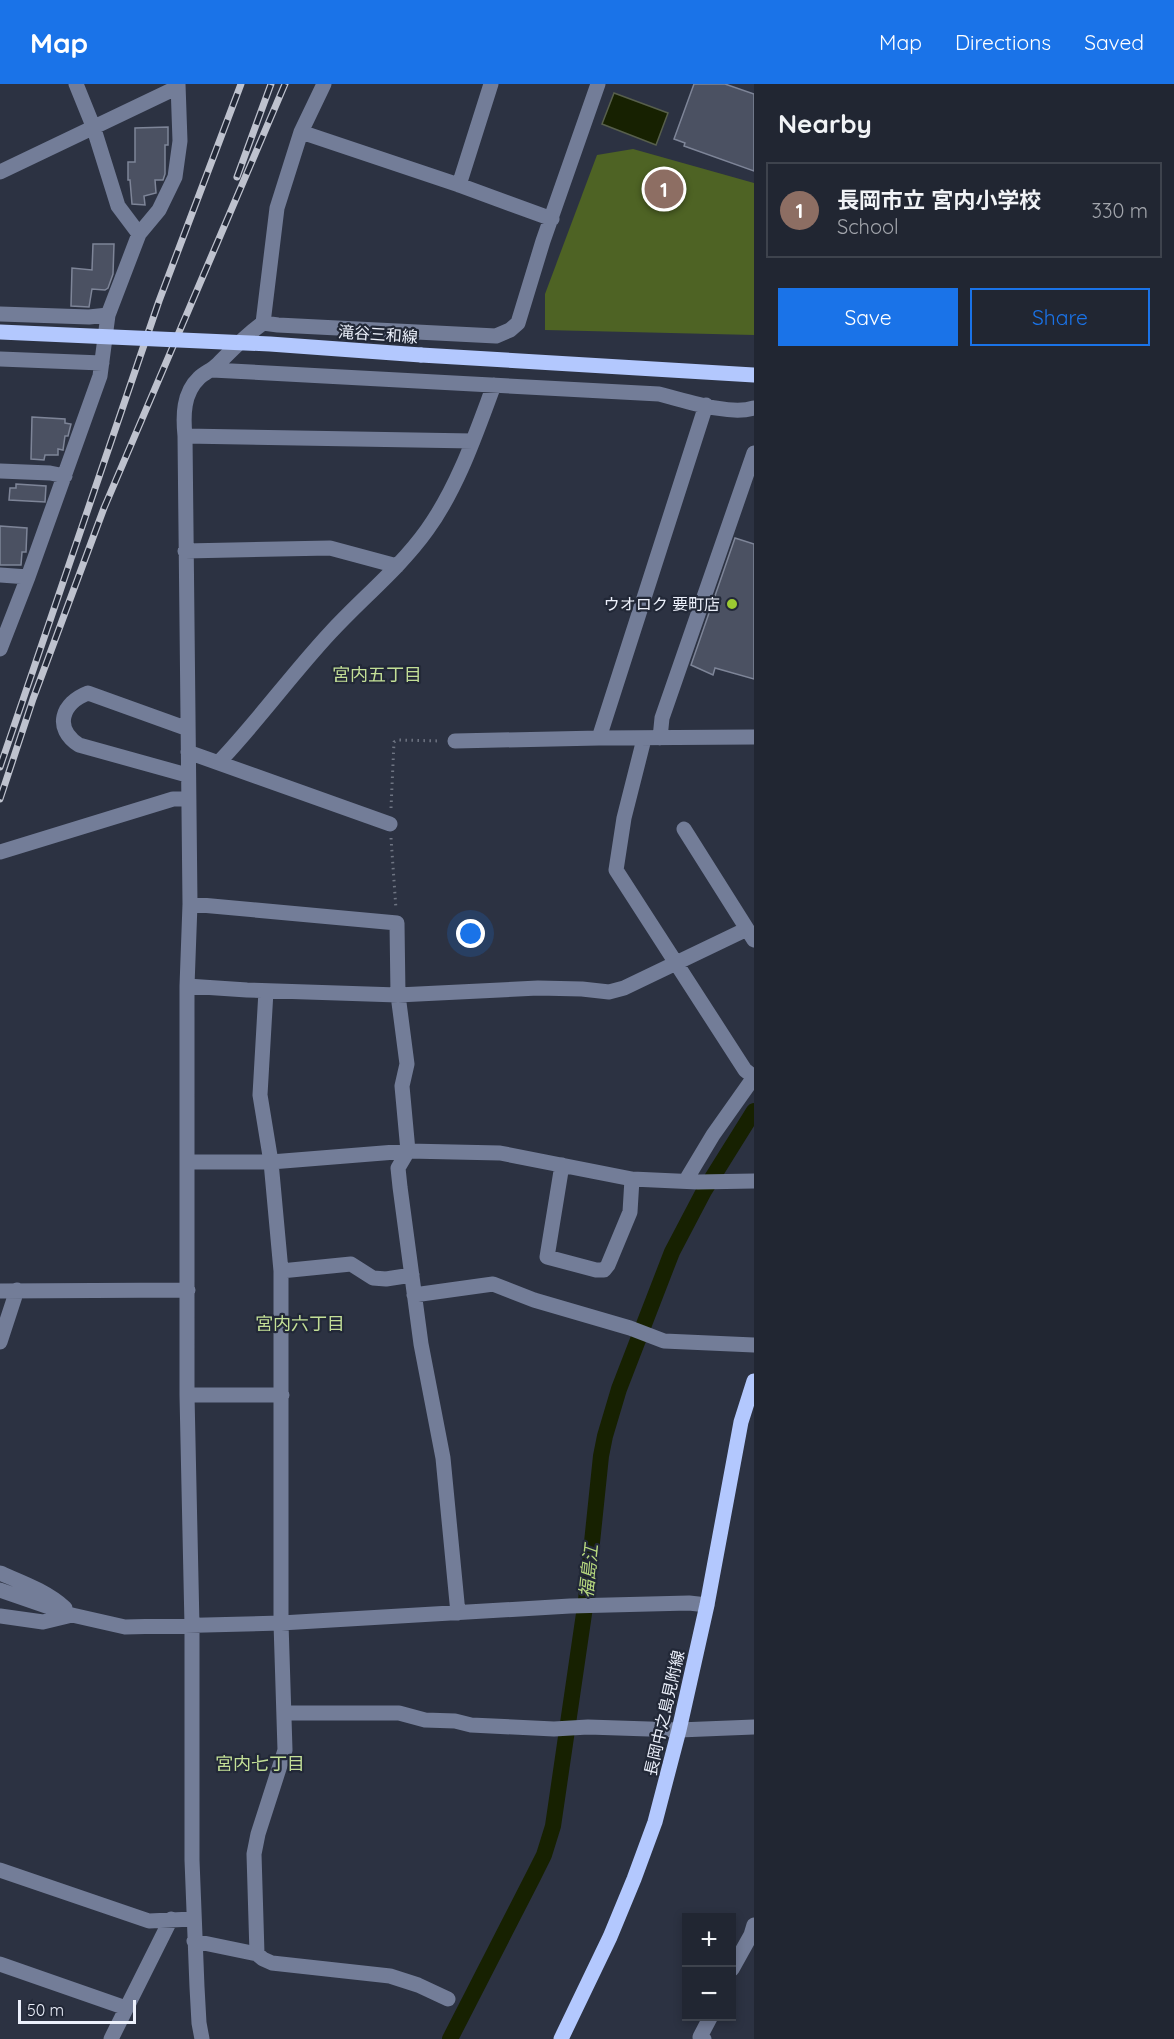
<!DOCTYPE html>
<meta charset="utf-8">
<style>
body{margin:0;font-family:Quicksand,"Noto Sans JP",sans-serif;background:#292e3a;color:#f1f3f6}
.controls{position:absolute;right:18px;bottom:18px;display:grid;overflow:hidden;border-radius:0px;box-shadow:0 3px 9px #0003}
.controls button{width:54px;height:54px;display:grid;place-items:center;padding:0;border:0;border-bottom:2px solid #3e434d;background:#212632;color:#f1f3f6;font:30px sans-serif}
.scale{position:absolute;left:18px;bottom:15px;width:118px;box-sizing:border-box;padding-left:6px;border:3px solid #ecf0fb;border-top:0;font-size:16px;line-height:21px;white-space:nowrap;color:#ecf0fb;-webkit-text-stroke:4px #222837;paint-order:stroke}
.you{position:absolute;left:471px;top:850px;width:21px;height:21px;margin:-15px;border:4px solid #fff;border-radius:50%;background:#1a73e8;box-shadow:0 0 0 9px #1a73e833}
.badge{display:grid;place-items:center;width:39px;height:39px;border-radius:50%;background:#1a73e8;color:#fff;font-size:20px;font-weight:700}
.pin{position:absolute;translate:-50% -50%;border:3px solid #fff;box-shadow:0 2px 6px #0006}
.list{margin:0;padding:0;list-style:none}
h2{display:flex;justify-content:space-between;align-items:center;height:78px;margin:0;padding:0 24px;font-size:26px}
h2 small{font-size:20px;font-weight:400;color:#a2a5ac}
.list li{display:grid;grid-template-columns:39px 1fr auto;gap:18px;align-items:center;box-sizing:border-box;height:96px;margin:0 12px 12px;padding:0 12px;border:2px solid #3e434d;border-radius:0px}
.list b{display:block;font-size:22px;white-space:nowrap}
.list p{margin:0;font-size:20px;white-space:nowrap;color:#a2a5ac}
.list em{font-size:20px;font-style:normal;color:#a2a5ac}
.actions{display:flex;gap:12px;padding:18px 24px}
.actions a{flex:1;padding:14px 0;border:2px solid #1a73e8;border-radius:0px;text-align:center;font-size:21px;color:#1a73e8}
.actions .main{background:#1a73e8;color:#fff}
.map{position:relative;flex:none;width:754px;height:1955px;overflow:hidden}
header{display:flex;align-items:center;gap:36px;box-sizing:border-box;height:84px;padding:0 30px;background:#1a73e8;color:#fff}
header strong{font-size:28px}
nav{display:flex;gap:33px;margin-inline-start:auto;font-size:21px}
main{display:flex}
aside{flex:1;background:#212632}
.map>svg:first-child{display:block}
</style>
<header>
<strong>Map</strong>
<nav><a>Map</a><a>Directions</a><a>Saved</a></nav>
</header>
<main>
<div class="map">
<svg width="754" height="1955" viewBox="0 0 754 1955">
<rect width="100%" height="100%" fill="#2c3242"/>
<!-- green -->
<path fill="#4e6324" d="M633 65 754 99V251L545 246V210L597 71Z"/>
<!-- water -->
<path fill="#172101" stroke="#575f4c" stroke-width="1.5" d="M614 9 668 29 656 61 602 40Z"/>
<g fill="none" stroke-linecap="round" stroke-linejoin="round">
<!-- canal -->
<path stroke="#172101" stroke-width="16" d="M450 1955 533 1793 544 1771 553 1742 586 1516 601 1372 605 1352 619 1305 672 1168 704 1107 754 1027"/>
</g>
<!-- building -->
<path fill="#4b5162" stroke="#7e8598" stroke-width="1.5" d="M694 0H725L754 10V87L684 62 685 59 674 55Z
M168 43V61H165V90L163 96H155L156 109 144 112 145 121 132 120 130 96H128V78H135V44Z
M93 160H114L113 190 108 204 105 206 92 205 89 223 71 222 72 184 92 186Z
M32 333 65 335V339L71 340 68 352H65L63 366 58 365V371H45L44 376 31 375Z
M16 400 46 402 45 418 9 416 10 404H16Z
M0 442 27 444 26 468H22L21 481H0Z
M735 454 754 460V595L715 584 713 591 691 581Z"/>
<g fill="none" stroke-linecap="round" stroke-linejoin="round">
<!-- path -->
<path stroke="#6e7482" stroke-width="3" stroke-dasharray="1.5 4.5" stroke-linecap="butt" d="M391 724 394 658 398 656 441 657
M391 754 396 825"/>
<!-- minor -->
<path stroke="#737d98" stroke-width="15" d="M76 0 93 42 118 122 139 150
M301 48 459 101 552 135
M0 88 178 3
M459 101 491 0
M0 230 89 233 108 231
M263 239 277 124 301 48 324 0
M0 275 102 279
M212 286 659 310C684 316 729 332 754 324
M185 352 473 357
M0 387 50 389 65 392
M185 467 330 464 397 482
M0 491 28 493
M0 565 28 493 100 292 108 231 139 150 159 126 175 93 180 57 178 0
M599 654 706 321
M660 654 662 634 754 369
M644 655 624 734 616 786 745 986 754 993
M455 657 599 654 754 653
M188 668 390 740
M219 678C258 637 291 591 330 549 362 514 399 485 427 446 458 403 476 349 494 301
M187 691 79 661C53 644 62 619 88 609L188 645
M684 745 754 856
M0 768 173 715H187
M190 820 397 839 398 911 407 980 402 1002 408 1067 398 1084 400 1103 421 1260 443 1374 458 1529
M187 902 247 906 398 911 538 904 582 905 609 908 624 904 747 845
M187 1078H271L408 1067 500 1069 632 1095 698 1098 754 1097
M562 1081 547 1173 596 1186H604L608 1181 630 1128 632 1095
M686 1096 713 1051 754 993
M281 1187 351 1180 373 1194 386 1195 412 1191
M0 1207 188 1206
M414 1211 493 1200 534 1216 630 1244 664 1257 754 1261
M0 1258 17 1206
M187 1311H282
M0 1489C23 1499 46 1507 65 1524
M0 1506 72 1531 125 1543 281 1539 570 1522 689 1519 707 1521
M0 1532 43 1538 72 1531
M284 1629H399L425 1636 455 1637 471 1641 554 1645 588 1643 679 1646 754 1643
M0 1786 149 1837 193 1835
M194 1857 257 1870 263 1875 272 1879 390 1892 418 1901 448 1915
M257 1870 254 1770 258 1750 285 1666 281 1539V1187L271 1078 260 1011 266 907
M0 1880 126 1924
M732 1885 751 1851 754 1841
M111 1955 171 1835
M202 1955 199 1939 197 1903 192 1776V1542L187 1311V902L190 820 185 352C183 332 183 309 199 294 204 289 212 286 218 280 233 265 246 251 263 239L278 241 496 252 510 246 518 239 543 157 598 0
M704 1955 700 1953 711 1932"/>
<!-- major -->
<path stroke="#b3c8fe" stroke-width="15" d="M421 271 754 291
M561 1955 610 1853 634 1795 655 1738 679 1646 707 1521 741 1338 754 1297"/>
<!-- rail casing -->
<g stroke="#bec2ce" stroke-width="7">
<path id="rail" d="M237 93 271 0
M0 683 159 217 241 0
M0 715 33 615 104 424 285 0"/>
</g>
<!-- rail -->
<use href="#rail" stroke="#222837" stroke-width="4.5" stroke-dasharray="14" stroke-linecap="butt"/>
<!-- major-bridge -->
<path stroke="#b3c8fe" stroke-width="15" d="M0 248 270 260 421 271"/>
</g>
<!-- markers -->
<circle fill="#9cca32" stroke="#222837" stroke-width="2" cx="732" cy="520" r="6"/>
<g text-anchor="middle" stroke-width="4.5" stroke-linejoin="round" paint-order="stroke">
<!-- street labels -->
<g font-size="16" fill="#ecf0fb" stroke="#222837">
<text transform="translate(378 250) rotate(4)" y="6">滝谷三和線</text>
<text transform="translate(664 1629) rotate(-77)" y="6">長岡中之島見附線</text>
</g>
<!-- poi labels -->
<g font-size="16" fill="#ecf0fb" stroke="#222837" text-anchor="end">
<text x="720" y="526">ウオロク 要町店</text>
</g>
<!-- neighbourhood labels -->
<g font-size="18" fill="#c3df97" stroke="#222837">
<text x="377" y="597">宮内五丁目</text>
<text x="300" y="1246">宮内六丁目</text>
<text x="260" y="1686">宮内七丁目</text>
</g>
<!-- water labels -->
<g font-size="18" font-style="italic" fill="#b8da7f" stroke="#222837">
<text transform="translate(589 1487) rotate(-84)" y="6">福島江</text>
</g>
</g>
</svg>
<div class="controls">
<button>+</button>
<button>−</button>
</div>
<div class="scale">50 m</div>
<div class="you"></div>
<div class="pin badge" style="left:664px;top:105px;background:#8d6e63">1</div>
</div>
<aside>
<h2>Nearby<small></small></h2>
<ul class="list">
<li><span class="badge" style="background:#8d6e63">1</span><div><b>長岡市立 宮内小学校</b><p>School</p></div><em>330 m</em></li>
</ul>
<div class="actions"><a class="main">Save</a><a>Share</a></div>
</aside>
</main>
